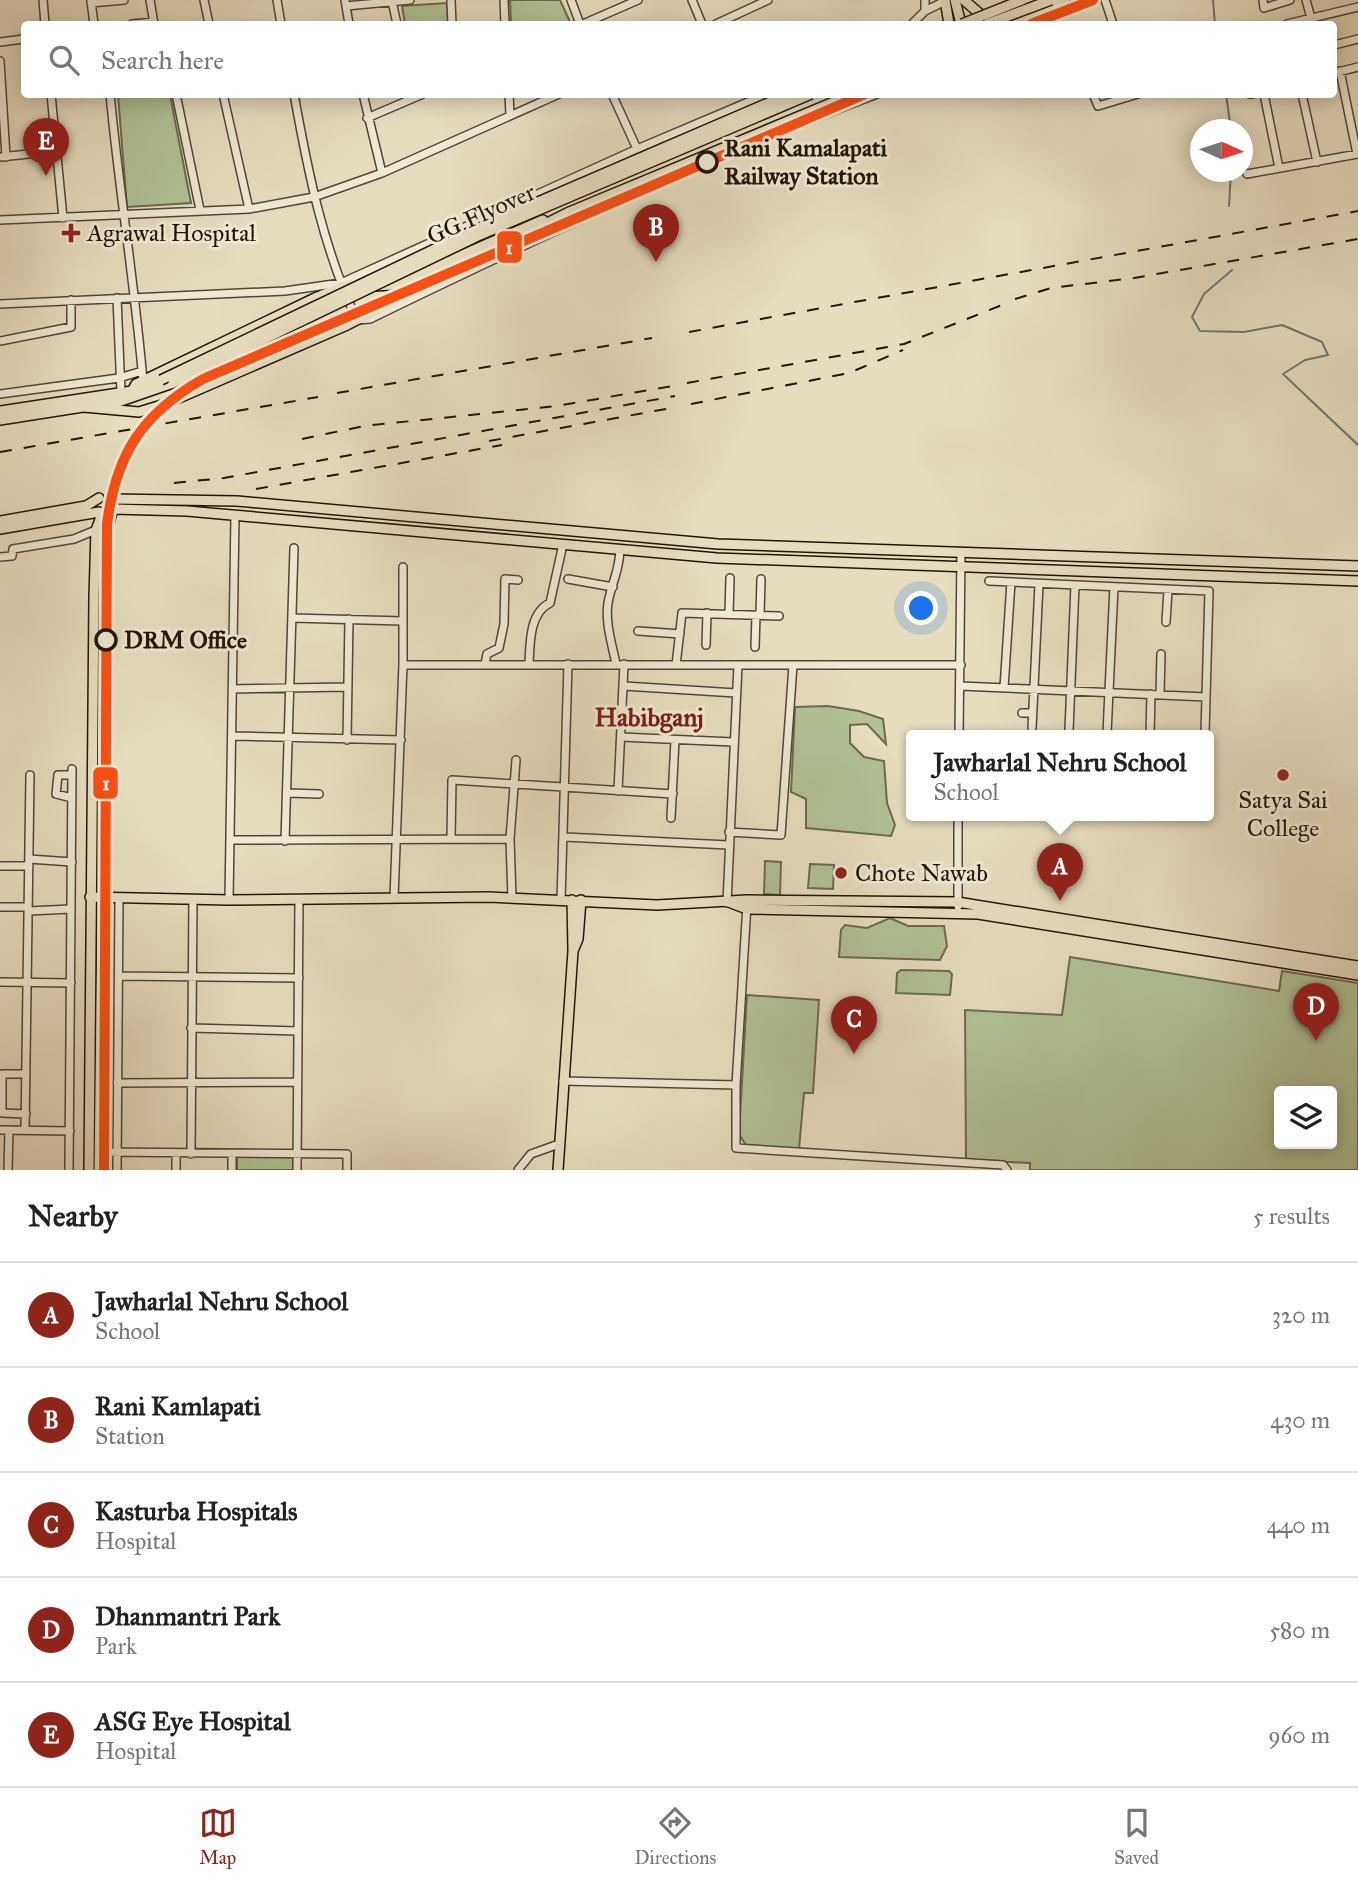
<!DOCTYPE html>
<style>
body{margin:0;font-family:"IM FELL Great Primer",serif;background:#f2f2f2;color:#222}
.controls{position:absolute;right:21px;bottom:21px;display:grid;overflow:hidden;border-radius:7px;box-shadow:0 4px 18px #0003}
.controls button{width:63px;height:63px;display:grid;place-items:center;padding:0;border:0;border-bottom:2px solid #e0e0e0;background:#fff;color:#222;font:35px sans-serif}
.compass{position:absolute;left:1190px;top:119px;width:63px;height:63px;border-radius:50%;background:#fff;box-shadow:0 4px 18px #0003;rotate:93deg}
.you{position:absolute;left:922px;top:609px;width:24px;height:24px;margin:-18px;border:5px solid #fff;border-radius:50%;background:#1a73e8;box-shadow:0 0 0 10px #1a73e833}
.badge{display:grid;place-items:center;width:46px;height:46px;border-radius:50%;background:#8f2418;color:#fff;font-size:23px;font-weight:700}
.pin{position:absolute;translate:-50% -58px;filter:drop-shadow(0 2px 4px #0008)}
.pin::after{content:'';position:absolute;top:37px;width:24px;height:21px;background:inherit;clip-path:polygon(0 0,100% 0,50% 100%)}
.popup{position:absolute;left:906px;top:730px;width:308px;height:91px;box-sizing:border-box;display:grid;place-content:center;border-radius:7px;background:#fff;filter:drop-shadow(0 2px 5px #0005);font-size:23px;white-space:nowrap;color:#767676}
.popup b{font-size:26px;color:#222}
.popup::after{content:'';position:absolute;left:50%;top:100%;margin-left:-14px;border:14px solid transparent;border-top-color:#fff}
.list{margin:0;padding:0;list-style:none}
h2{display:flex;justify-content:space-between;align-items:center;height:91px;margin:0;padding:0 28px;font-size:30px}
h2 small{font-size:23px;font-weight:400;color:#767676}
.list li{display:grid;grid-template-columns:46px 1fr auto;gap:21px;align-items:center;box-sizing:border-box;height:105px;padding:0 28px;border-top:2px solid #e0e0e0}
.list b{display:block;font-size:26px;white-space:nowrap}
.list p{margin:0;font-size:23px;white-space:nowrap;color:#767676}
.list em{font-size:23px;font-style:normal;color:#767676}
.icon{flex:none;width:38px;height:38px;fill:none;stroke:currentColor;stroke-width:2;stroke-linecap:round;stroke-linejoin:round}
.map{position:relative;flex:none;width:1358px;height:1170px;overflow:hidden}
.search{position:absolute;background:#fff;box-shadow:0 4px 18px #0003;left:21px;right:21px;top:21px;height:77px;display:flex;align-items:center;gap:18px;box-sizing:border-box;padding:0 24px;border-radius:7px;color:#767676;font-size:26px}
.sheet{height:616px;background:#fff}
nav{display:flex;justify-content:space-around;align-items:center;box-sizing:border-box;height:98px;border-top:2px solid #e0e0e0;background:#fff;font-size:19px;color:#767676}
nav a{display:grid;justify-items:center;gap:4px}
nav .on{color:#8f2418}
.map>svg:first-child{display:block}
</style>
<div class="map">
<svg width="1358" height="1170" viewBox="0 0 1358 1170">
<rect width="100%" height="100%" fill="#e6ddbf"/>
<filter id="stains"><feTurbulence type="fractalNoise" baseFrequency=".00286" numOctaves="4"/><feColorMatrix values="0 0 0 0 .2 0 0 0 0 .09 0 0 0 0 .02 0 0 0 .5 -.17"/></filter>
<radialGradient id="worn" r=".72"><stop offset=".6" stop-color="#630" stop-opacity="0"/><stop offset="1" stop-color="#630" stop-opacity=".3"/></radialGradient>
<!-- green -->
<path fill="#b1c295" stroke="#696b50" stroke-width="2" fill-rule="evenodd" d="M510 0H560L571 24H511Z
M447 3 448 24H405L402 6Z
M118 95H170L191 203 127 207Z
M828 706 859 711 883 719 886 744 867 724 850 725V743L864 757 884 761 887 803 895 825 891 836 806 828V799L791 792 795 707Z
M765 861 781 862 780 895 764 894Z
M810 864 834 865 833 889 808 888Z
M890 918 908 926H944L947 946 940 960 839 957 841 930 845 925 867 928Z
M1070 957 1279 991 1282 971 1358 983V1170H1030V1163L966 1160 965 1010 1062 1015ZM1279 1091H1332V1144H1279Z
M901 970 949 971 952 974 950 995 896 993 897 973Z
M747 995 819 1000 813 1093H804L799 1149 747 1147 739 1134Z
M237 1152H293V1170H237Z"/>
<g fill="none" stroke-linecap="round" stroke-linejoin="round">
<!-- stream -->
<path stroke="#687873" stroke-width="2" d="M1213 0 1215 24
M1226 94 1231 130
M1229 206 1231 172
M1232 270 1204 294 1192 317 1200 331 1244 332 1282 325 1322 342 1328 355 1305 360 1283 374 1358 445"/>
<!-- minor casing -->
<g stroke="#524638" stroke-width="10">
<path id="minor" d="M43 0 45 24
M150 0 154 24
M204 0 209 24
M277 0 281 24
M345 0 349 24
M451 0 452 24
M504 0 505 24
M571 0 580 24
M692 0 702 24
M1105 0 1113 24
M1263 0 1264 8 1290 0
M1306 0 1311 18
M91 1 94 24
M392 1 397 24
M91 3 124 0
M346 6 410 0
M925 11 945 1
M132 24 154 22
M583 24 638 0
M716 24 768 0
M912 24 925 11V0
M1287 24 1358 7
M0 42 24 39
M1334 45 1358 39
M0 61 6 157
M1340 71 1357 154
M1334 73 1358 67
M51 94 63 218
M110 94C119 191 135 285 143 381
M176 94 200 210
M223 94 249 209
M294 94C308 172 323 248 357 320L370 319C537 238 704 160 877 94
M363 94 382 173
M509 94 510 115
M612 94 637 149
M1093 94 1098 106 1138 94
M1249 94H1253
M1264 94 1279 168
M1302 94 1317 162
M367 118 423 94
M0 157 57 151
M1247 174 1358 154
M0 220 249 209 314 197 382 173 559 94
M117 298 121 392
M0 304 285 291 341 283 637 149 767 94
M0 341 71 327V300
M0 394 119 378 142 371
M0 557 12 556 13 549 74 539 96 530
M568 579 613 587
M989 581 1209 591 1205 733
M729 614 730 578
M760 615 761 579
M293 618 402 621
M1166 622 1168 590
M638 631 680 634
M706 645 707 613
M755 647 756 615
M485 664 487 654 499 648 504 624 505 579 518 580
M616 664C612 644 605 623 608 603 612 581 619 573 620 550
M403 665H961
M529 665C530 644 529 613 550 603L563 544
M676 665 682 613 779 616
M624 686 736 693
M960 686 1206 697
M1004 688 1011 582
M232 689 347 687
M1160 694 1161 654
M1022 713H1032
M1032 728 1039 584
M1069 730 1075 585
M1107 733 1114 587
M959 735 961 552
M1150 735 1151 694
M233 736 401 740
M621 737 733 742
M347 740 349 619
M618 791 624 664
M288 793 319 794
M72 798 56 794 58 775H72
M671 818 675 740
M729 832 781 835 793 665
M565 837 728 845
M451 838 452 780 673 794
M230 840 510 839
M285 841 294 548
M29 859 72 862
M0 866H29
M394 898 403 664V567
M512 898 510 839 516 760
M229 900 235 516
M561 900 568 664
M727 903 738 665
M747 904 736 1085V1148L1003 1165 1007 1170
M958 906V815
M0 907H28
M28 911 71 909
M119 976 299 978
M0 982 71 983
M191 1028 298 1031
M563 1081 736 1085
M117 1083 297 1082
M26 1114 2 1113V1074H26
M0 1130 70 1131
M25 1130 30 775
M99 1152 347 1154V1170
M191 1154 193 899
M8 1170 9 1130
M69 1170 72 769
M117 1170 119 898
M176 1170V1154
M232 1170V1154
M297 1170 299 899
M518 1170 531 1154 559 1144"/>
</g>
<!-- major casing -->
<g stroke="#21140b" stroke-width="12">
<path id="major" d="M945 0 949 24
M955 0 961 24
M964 0 980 14 1007 24
M1009 24 1065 0
M1026 24 1087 0
M374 286 392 285 543 220
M132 391 136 384 315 298 342 287 357 284
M84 407 139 412 165 404 347 325 567 213 853 94
M0 411 132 391 161 380
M0 420 121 401 173 383
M112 499 237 501 718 544 1358 566
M114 509 187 511 717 558 1358 581
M0 521 86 506 99 498
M0 529 99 512
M90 897 229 900 488 897 657 905 747 900 957 902 1358 966
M572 900 573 950
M731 903 747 909 978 914 1358 975
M89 1170 94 597 96 530 102 514
M99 1170 107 531 112 512
M558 1170 573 951 578 939 581 900"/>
</g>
<!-- minor -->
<use href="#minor" stroke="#efe9d5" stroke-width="7"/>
<!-- major -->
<use href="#major" stroke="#e6ddbf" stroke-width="9"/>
<!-- rail -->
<path stroke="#21140b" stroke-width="2" stroke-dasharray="12 12" stroke-linecap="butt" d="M1015 299 1051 288 1134 278 1358 239
M689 332 1358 211
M687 383 904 344 1007 303
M337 393 652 338
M691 404 849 373 903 350
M302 439 364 426 556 406 673 386
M489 441 677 407
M0 452 318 397
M174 483 224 478 675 396
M256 489 502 445"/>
<!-- major-bridge casing -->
<g stroke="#21140b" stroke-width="12" stroke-linecap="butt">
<path id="major-bridge" d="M962 24 1022 0
M987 24 1051 0
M161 380 489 223 789 94
M173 383 480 235 811 94"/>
</g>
<!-- major-bridge -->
<use href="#major-bridge" stroke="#e6ddbf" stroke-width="9"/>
<!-- metro-1 casing -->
<g stroke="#efe9d5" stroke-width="16">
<path id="metro-1" d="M1031 24 1093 0
M104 1170 107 524C116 454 142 414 203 379L865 94"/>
</g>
<!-- metro-1 -->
<use href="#metro-1" stroke="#fb4f14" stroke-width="10"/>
</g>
<!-- markers -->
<g fill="#efe9d5" stroke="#21140b" stroke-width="3.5">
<circle cx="707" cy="162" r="10"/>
<circle cx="106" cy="640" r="10"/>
</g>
<g fill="#8f2418" stroke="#efe9d5" stroke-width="2.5">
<path d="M67.5 222.5h7v7h7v7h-7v7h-7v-7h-7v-7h7z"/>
<circle cx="1283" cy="775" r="7"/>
<circle cx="841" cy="873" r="7"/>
</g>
<g text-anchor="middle" stroke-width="6" stroke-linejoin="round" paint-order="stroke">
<!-- stop labels -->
<g font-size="24" font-weight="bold" fill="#21140b" stroke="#efe9d5" text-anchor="start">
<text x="724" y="156">Rani Kamalapati<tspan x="724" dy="28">Railway Station</tspan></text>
<text x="124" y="648">DRM Office</text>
</g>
<!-- street labels -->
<g font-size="24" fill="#21140b" stroke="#efe9d5">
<text transform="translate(481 214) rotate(-24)" y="8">GG Flyover</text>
</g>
<!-- poi labels -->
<g font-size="24" fill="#21140b" stroke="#efe9d5" text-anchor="start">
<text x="87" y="241">Agrawal Hospital</text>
<text x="1283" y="808" text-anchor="middle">Satya Sai<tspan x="1283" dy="28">College</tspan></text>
<text x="855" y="881">Chote Nawab</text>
</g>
<!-- neighbourhood labels -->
<g font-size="26" font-weight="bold" fill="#7a1f14" stroke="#efe9d5">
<text x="649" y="726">Habibganj</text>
</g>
</g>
<g stroke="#efe9d5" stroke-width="2.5">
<rect x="496" y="230" width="27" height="34" rx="7" fill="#fb4f14"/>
<rect x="92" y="766" width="27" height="34" rx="7" fill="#fb4f14"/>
</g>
<g font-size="19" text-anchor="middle" font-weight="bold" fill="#fff">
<text x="509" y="254">1</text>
<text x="106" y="790">1</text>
</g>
<rect width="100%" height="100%" filter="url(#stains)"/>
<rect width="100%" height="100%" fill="url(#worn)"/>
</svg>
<div class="controls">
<button><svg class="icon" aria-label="layers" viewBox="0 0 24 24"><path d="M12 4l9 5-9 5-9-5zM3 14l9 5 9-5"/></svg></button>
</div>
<svg class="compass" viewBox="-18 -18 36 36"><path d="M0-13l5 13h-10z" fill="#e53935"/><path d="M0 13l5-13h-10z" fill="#767676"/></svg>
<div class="you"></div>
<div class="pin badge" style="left:1060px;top:901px">A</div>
<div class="popup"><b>Jawharlal Nehru School</b>School</div>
<div class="pin badge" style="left:656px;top:262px">B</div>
<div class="pin badge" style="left:854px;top:1054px">C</div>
<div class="pin badge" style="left:1316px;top:1041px">D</div>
<div class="pin badge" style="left:46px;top:176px">E</div>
<div class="search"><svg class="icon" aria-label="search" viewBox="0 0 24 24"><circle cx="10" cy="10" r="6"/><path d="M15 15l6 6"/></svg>Search here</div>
</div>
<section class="sheet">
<h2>Nearby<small>5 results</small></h2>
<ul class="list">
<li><span class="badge">A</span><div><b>Jawharlal Nehru School</b><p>School</p></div><em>320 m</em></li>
<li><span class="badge">B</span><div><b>Rani Kamlapati</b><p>Station</p></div><em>430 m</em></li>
<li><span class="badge">C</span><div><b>Kasturba Hospitals</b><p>Hospital</p></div><em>440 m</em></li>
<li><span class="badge">D</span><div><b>Dhanmantri Park</b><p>Park</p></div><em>580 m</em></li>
<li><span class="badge">E</span><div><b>ASG Eye Hospital</b><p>Hospital</p></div><em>960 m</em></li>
</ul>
</section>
<nav>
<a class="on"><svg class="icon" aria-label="map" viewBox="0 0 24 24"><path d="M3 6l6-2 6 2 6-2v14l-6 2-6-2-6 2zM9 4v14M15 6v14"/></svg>Map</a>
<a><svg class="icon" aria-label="directions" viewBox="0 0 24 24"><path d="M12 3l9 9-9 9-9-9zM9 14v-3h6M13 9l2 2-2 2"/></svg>Directions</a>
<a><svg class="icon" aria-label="saved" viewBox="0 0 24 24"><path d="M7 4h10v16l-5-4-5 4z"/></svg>Saved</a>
</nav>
